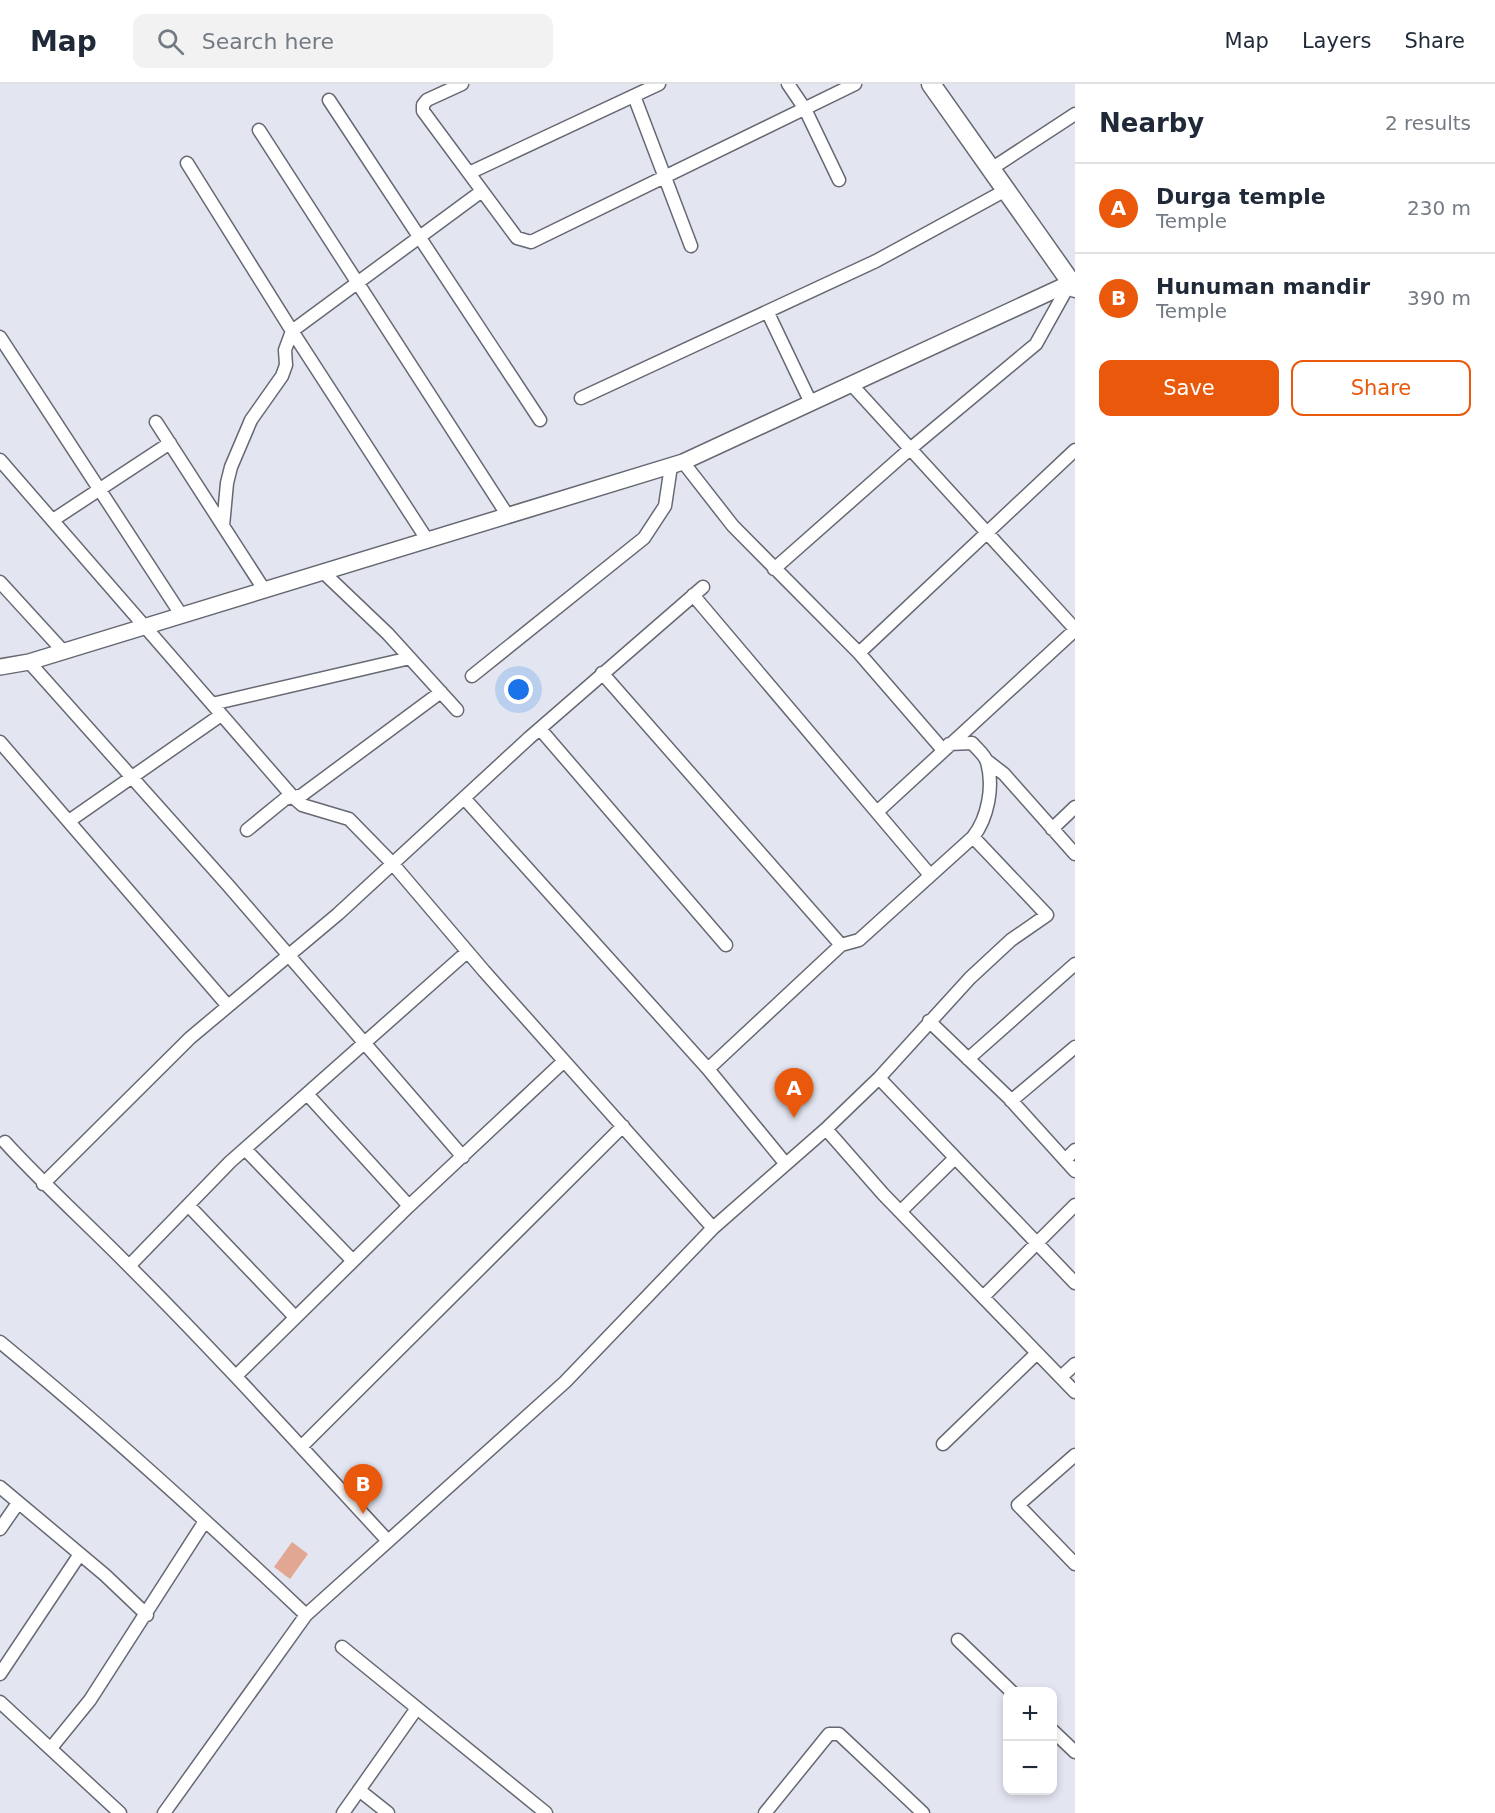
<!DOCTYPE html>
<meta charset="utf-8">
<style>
body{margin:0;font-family:"DejaVu Sans",sans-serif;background:#f2f2f3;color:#1f2937}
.controls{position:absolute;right:18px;bottom:18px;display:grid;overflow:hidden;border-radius:12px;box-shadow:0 3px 9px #0003}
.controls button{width:54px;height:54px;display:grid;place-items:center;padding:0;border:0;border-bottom:2px solid #e0e1e3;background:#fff;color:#1f2937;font:30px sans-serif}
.you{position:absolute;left:519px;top:606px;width:21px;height:21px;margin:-15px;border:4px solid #fff;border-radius:50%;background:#1a73e8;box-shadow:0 0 0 9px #1a73e833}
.badge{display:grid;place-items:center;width:39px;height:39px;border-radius:50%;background:#ea580c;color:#fff;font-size:20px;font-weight:700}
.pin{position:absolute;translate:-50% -50px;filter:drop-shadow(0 2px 3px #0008)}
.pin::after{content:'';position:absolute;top:32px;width:21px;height:18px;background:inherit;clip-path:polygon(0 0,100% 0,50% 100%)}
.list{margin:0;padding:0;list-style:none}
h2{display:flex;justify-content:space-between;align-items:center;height:78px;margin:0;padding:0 24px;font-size:26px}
h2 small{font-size:20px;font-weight:400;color:#747a83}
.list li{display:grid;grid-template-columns:39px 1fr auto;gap:18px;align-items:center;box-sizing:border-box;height:90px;padding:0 24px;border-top:2px solid #e0e1e3}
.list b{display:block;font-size:22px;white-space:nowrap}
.list p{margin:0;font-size:20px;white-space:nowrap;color:#747a83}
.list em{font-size:20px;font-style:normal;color:#747a83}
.actions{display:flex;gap:12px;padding:18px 24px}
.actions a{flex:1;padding:14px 0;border:2px solid #ea580c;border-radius:12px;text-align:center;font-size:21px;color:#ea580c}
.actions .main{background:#ea580c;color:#fff}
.icon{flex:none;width:33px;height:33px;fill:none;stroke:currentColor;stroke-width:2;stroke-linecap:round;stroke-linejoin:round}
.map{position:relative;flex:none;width:1075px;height:1729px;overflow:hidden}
header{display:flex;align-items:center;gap:36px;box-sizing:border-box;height:84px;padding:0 30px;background:#fff;border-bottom:2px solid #e0e1e3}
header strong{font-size:28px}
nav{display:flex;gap:33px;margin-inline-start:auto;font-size:21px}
.search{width:420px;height:54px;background:#f2f2f3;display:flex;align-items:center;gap:15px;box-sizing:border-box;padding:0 21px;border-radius:12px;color:#747a83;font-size:22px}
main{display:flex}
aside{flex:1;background:#fff}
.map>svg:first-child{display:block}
</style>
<header>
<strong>Map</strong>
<div class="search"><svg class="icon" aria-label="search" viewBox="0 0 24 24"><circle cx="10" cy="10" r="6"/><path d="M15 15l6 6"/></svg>Search here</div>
<nav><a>Map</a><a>Layers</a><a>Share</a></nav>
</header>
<main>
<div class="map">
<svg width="1075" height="1729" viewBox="0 0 1075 1729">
<rect width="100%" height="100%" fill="#e3e6f1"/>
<!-- building -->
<path fill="#e2a793" d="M292 1458 308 1470 290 1495 274 1483Z"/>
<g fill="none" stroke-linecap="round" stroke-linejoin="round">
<!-- minor casing -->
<g stroke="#666872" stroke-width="15">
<path id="minor" d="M462 0 427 16 423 21V27L517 154 531 158 855 0
M788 0 805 25 839 96
M634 12 691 162
M329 16 540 336
M259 46 508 432
M187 79 292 247 428 457
M991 85 1075 30
M469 89 659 0
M768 229 811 319
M0 253 182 532
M851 300 1075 545
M581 314 876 177 1006 106
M156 338 265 507
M0 376 293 713 302 721 349 735 392 779 484 887 713 1144
M683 378 733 442 859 569 943 666
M53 436 170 359
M223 442 227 399 231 383 251 336 282 292 286 281 285 266 292 247 482 107
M774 485 910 365 1036 260 1070 199 1074 198
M324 489 388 550 457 626
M0 498 64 568
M693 511 930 791
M859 569 1075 366
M29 578 227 800 463 1073
M602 589 841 861
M472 592 644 454 665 422 671 382
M212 620 410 574
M540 645 726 861
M0 658 228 922
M986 676 1004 690 1075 770
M464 714 708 985 785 1079
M877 728 1075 546
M69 737 221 631
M1052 745 1075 723
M247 746 285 715 302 711 441 608
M929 937 1009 1014 1075 1087
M968 975 1075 880
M708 985 841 861 859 856 973 753
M879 994 1075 1199
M308 1011 409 1122
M1011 1017 1075 963
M826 1045 883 1110 1075 1308
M5 1058C45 1102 89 1141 130 1183 219 1272 303 1365 388 1457
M245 1065 353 1177
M1065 1076 1075 1066
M43 1100 190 954 338 830 529 654 703 503
M188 1121 295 1233
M901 1127 955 1074
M129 1182 230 1078 467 868
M984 1212 1075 1121
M0 1258C106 1345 207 1437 306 1531
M236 1292 409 1122 564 977
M1061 1293 1075 1280
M943 1360 1037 1269
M301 1363 623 1042
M1075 1371 1018 1421 1075 1480
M0 1403 105 1491 147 1531
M0 1445 18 1419
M958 1556 1012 1608
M342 1563 546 1729
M0 1590 80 1470
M0 1618 120 1729
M1052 1646 1075 1668
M51 1664 90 1616 205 1437
M359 1706 388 1729
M164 1729 306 1531 565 1298 713 1144 826 1045 879 994 970 894 1011 856 1047 831 973 753C988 734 994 702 987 678 985 671 976 664 972 659L949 660
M343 1729 417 1624
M765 1729 829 1650H839L923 1729"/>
</g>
<!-- tertiary casing -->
<g stroke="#666872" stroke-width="18">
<path id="tertiary" d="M0 583 29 578 683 378 1070 199"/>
</g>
<!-- secondary casing -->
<g stroke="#666872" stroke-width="21">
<path id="secondary" d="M931 0 1075 204"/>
</g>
<!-- minor -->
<use href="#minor" stroke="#fff" stroke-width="12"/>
<!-- tertiary -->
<use href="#tertiary" stroke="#fff" stroke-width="15"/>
<!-- secondary -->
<use href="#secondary" stroke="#fff" stroke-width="18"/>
</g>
</svg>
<div class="controls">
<button>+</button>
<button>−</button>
</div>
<div class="you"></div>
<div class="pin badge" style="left:794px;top:1034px">A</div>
<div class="pin badge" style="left:363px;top:1430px">B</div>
</div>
<aside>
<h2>Nearby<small>2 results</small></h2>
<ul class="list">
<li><span class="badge">A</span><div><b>Durga temple</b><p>Temple</p></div><em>230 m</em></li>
<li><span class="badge">B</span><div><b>Hunuman mandir</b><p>Temple</p></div><em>390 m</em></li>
</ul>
<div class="actions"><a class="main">Save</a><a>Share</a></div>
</aside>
</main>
